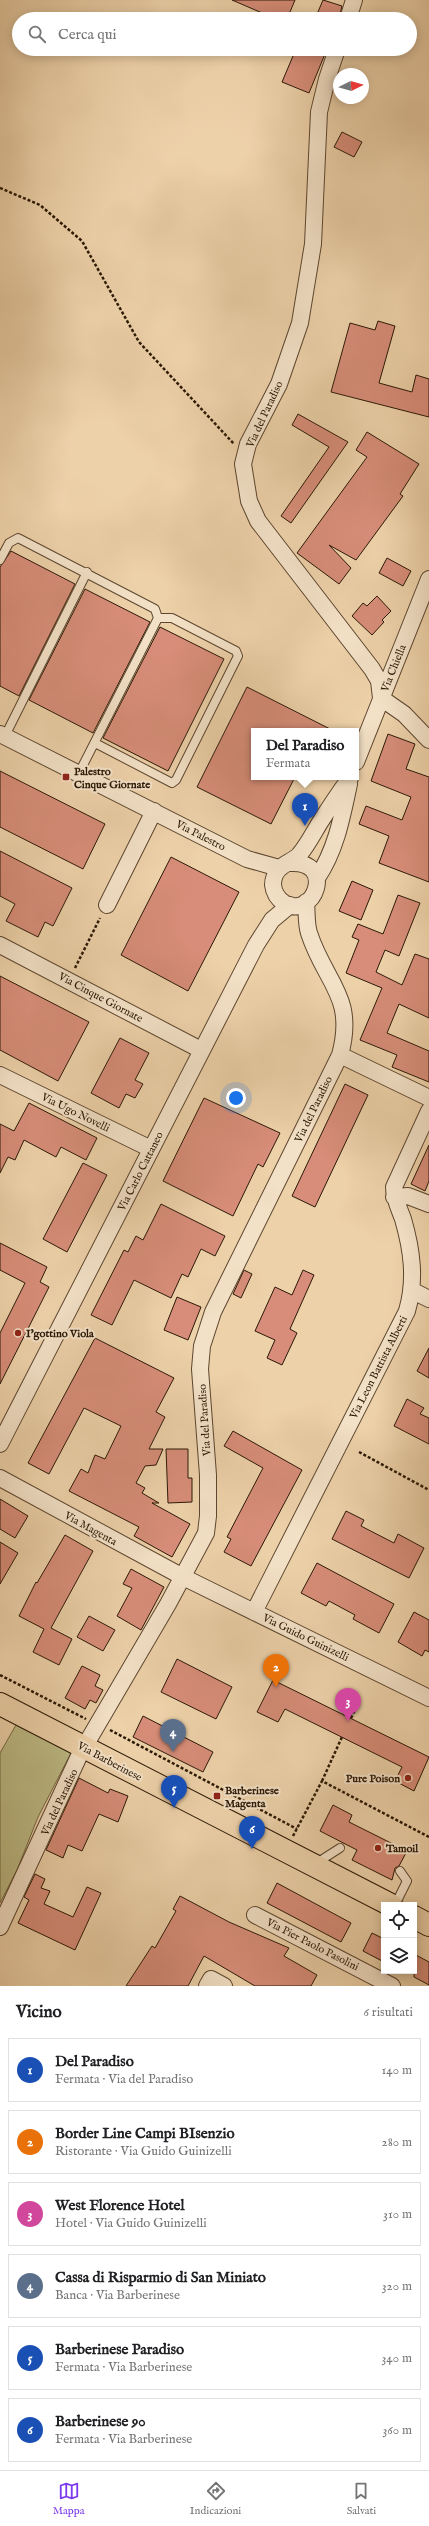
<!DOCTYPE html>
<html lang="it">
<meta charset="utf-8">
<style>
body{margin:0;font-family:"IM FELL English",serif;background:#f6f6f6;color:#202124}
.controls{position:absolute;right:12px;bottom:12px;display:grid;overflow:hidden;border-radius:0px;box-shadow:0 2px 10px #0003}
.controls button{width:36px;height:36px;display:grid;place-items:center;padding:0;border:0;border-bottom:1px solid #e0e0e0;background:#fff;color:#202124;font:20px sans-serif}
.compass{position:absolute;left:333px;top:68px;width:36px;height:36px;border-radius:50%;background:#fff;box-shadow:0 2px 10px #0003;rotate:85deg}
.you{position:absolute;left:236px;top:1098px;width:14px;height:14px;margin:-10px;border:3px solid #fff;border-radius:50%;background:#1a73e8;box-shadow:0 0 0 6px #1a73e833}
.badge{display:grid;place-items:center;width:26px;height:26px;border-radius:50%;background:#7c3aed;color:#fff;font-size:13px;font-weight:700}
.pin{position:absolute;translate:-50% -33px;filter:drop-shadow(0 1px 2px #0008)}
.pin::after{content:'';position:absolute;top:21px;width:14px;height:12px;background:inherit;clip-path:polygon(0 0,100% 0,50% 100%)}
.popup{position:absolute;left:251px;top:728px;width:108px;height:52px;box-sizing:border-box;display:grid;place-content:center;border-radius:0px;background:#fff;filter:drop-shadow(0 1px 3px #0005);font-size:13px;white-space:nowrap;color:#757577}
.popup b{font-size:15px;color:#202124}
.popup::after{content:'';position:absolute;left:50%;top:100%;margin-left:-8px;border:8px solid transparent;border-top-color:#fff}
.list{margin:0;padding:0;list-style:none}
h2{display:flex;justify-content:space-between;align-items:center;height:52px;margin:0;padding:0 16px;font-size:17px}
h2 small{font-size:13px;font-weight:400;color:#757577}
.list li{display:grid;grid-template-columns:26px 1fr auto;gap:12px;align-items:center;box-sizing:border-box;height:64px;margin:0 8px 8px;padding:0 8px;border:1px solid #e0e0e0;border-radius:0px}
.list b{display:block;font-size:15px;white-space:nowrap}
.list p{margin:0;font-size:13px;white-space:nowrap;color:#757577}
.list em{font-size:13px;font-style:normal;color:#757577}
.icon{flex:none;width:22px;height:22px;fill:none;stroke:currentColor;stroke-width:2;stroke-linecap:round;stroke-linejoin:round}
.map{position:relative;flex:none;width:429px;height:1986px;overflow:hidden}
.search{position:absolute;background:#fff;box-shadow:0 2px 10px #0003;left:12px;right:12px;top:12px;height:44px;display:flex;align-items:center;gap:10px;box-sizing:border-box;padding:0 14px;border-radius:22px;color:#757577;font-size:15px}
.sheet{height:484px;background:#fff}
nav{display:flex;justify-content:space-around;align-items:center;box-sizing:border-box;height:56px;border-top:1px solid #e0e0e0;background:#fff;font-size:11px;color:#757577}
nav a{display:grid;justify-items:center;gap:2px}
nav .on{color:#7c3aed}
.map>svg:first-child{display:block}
</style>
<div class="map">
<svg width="429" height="1986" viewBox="0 0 429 1986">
<rect width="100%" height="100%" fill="#edd1a9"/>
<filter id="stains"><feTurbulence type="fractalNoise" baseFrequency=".005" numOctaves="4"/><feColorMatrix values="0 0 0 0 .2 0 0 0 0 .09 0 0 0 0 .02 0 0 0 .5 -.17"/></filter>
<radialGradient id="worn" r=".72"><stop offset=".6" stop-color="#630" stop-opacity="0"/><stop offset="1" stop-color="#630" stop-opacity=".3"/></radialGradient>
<!-- green -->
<path fill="#bcba85" stroke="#746946" d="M16 1725 71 1753 38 1817 17 1870 0 1903V1753Z"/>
<!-- building -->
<path fill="#d78d79" stroke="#2b1806" d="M232 0H295L287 19H276Z
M323 0 342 6 339 19H315Z
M296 49H327L309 93 282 82Z
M342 132 362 142 354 157 334 147Z
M378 321 395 326 379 383 412 392 416 375 429 379V417L331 392 350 323 375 330Z
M298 414 348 442 291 523 281 516 329 447 292 425Z
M367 432 419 464 400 494 403 496 356 560 329 545 351 568 339 584 297 553 367 457 356 450Z
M11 551 75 584 19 696 0 686V567Z
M387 558 411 571 403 586 379 573Z
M85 589 150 622 93 733 29 700Z
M377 596 391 611 382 620 384 622 372 635 352 616 363 603 367 606Z
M160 627 224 659 168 771 103 738Z
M247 687 334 731H254V777H295L271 824 197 787Z
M388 734 415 744 406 769 429 777V882L379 863 389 836 359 824 366 806 402 820 411 797 371 781Z
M0 771 105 824 83 869 0 827Z
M0 851 72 888 53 926 45 922 38 937 6 921 15 904 0 896Z
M171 857 239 892 188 991 121 955Z
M352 881 373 890 361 920 339 911Z
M398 895 420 903 399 956 385 950 376 972 402 985 415 954 429 959V1018L399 1004 387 1033 429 1051V1082L392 1067 397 1055 360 1040 382 988 346 973 359 940 352 937 358 924 383 934Z
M0 976 89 1022 58 1081 0 1050Z
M120 1038 149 1053 135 1080 143 1084 135 1098 126 1094 119 1108 91 1093Z
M345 1084 368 1095 315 1207 292 1196Z
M204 1098 280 1133 263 1167 258 1164 233 1216 163 1181Z
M29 1103 97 1138 86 1160 61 1147 56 1157 24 1140 15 1160 8 1157 0 1173V1124L14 1131Z
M429 1145V1181L425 1191 411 1184Z
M83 1163 107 1175 67 1252 43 1239Z
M161 1204 225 1236 215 1256 201 1249 188 1277 182 1274 171 1298 134 1280 112 1325 91 1315 124 1250 128 1252 136 1236 143 1240Z
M0 1243 47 1267 40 1282 49 1287 0 1384V1333L25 1283 0 1270Z
M244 1270 252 1274 241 1298 233 1294Z
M303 1270 314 1275 290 1329 297 1333 282 1365 267 1358 275 1340 255 1331 275 1287 292 1295Z
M177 1297 201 1307 188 1340 164 1330Z
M95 1338 174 1378 156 1412 165 1417 149 1449H163L156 1465 145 1466 136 1483 145 1488 142 1493 159 1503H152L190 1524 172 1557 134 1536 139 1527 69 1491 81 1469 88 1473 95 1455 105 1459 121 1426 84 1408 49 1474 28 1463Z
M429 1348V1378L417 1371Z
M407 1399 424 1408 420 1414 429 1418V1444L394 1426Z
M233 1431 302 1470 251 1566 224 1552 231 1539 227 1537 263 1468 224 1446Z
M166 1449H188V1478H192V1502L168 1503Z
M0 1499 28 1516 15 1538 0 1529Z
M346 1511 364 1520 361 1526 394 1543 398 1534 424 1548 409 1578 332 1539Z
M65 1535 93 1551 51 1628 72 1639 59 1665 33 1652 44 1629 19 1616 36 1582 37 1583Z
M0 1542 18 1553 0 1584Z
M317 1563 394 1604 379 1633 353 1619 355 1615 329 1601 326 1606 301 1593Z
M131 1569 164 1587 141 1630 117 1616 132 1588 123 1584Z
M414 1612 429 1620V1652L425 1650 422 1656 398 1642Z
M89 1616 115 1630 103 1651 77 1637Z
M177 1659 232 1687 216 1719 161 1692Z
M82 1666 100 1675 95 1686 103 1690 96 1703 90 1700 85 1709 65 1698Z
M273 1680 429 1757 414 1791 395 1781 402 1767 285 1709 278 1722 257 1712Z
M143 1716 213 1752 203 1772 133 1737Z
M79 1778 108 1793 110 1789 128 1796 118 1822 99 1814 82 1851 68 1845 63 1858 46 1850Z
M333 1805 352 1815 349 1822 407 1851 399 1866 395 1868 392 1880 352 1860 357 1850 320 1831Z
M35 1874 45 1879 41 1888 50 1891 44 1904 73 1917 87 1887 101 1893 75 1950 18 1923 29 1900 24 1897Z
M277 1883 351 1923 341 1942 267 1903Z
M180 1896 229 1922 289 1948 284 1956 317 1975 311 1986H255L204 1956 188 1986H126L152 1946 155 1948 176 1911 173 1909Z
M372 1933 384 1939V1962L363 1951Z
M414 1954 429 1962V1985L414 1977Z"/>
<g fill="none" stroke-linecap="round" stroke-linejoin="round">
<!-- lane casing -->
<g stroke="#5c462f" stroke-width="10">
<path id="lane" d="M0 560 9 543 18 538 155 609 158 618 79 773
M5 736 87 572
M95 743 172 783 176 780 238 656 236 651 172 618H158
M315 1864 340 1848
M395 1905 407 1881 400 1871"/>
</g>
<!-- street casing -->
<g stroke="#5c462f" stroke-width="18">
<path id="street" d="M348 19 354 0
M337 49 327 79 319 112 313 244 300 323 279 384 248 444 243 464 249 501 258 521 372 669 379 681 381 698
M381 698 404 714 429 740
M0 734 247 859 279 868
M356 762 429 579
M290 863C337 860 314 921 284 903 278 899 274 893 273 885 273 880 275 873 279 869 285 863 293 861 299 855 307 846 313 834 319 824 329 808 339 793 350 778
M317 878C336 850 342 817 349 784
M107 905 154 811
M0 945 201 1050
M340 1055 429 1098
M0 1075 151 1149
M394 1197 408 1196 429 1204
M413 1291 429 1299
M0 1444 256 945 272 920 290 905
M0 1478 183 1577 429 1698
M254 1612 407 1311C416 1280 412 1250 403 1219 399 1208 394 1199 394 1187L429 1111
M255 1915 392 1986
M0 1927 79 1756 168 1604 206 1533 208 1516V1475L200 1369 202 1346 213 1312 340 1055C356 996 325 983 309 933 306 924 307 913 306 902
M207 1986 211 1979 224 1986"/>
</g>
<!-- primary casing -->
<g stroke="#2b1806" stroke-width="24">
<path id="primary" d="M0 1704 391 1905
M414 1917 429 1925"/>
</g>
<!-- path -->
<path stroke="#2b1806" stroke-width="2.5" stroke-dasharray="3 2" stroke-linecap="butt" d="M0 188 40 205 82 241 139 342 234 444
M75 968 100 918
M359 1452 429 1490
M0 1675 86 1719
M351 1718 356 1708
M110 1730 297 1829
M322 1781 342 1737
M293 1836 322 1781 429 1837"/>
<!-- lane -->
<use href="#lane" stroke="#f3e1c7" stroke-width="8"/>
<!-- street -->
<use href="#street" stroke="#f3e1c7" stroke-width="16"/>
<!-- primary -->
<use href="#primary" stroke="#edd1a9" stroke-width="22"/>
</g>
<!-- markers -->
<g fill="#8f2418" stroke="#f3e1c7" stroke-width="1.5">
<rect x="62" y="773" width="8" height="8" rx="2"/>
<circle cx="18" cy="1333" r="4"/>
<circle cx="408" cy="1778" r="4"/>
<rect x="213" y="1792" width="8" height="8" rx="2"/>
<circle cx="378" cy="1848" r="4"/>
</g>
<g text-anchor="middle" stroke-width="4" stroke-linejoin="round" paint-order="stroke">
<!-- street labels -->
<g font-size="11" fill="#2b1806" stroke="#f3e1c7">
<text transform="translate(264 414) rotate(-65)" y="4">Via del Paradiso</text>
<text transform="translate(393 668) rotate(-68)" y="4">Via Chiella</text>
<text transform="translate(201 835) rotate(27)" y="4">Via Palestro</text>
<text transform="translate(101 997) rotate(28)" y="4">Via Cinque Giornate</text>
<text transform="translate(313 1109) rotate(-64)" y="4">Via del Paradiso</text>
<text transform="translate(76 1112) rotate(26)" y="4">Via Ugo Novelli</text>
<text transform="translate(140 1171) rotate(-63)" y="4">Via Carlo Cattaneo</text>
<text transform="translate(378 1367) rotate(-63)" y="4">Via Leon Battista Alberti</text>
<text transform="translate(204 1420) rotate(-94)" y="4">Via del Paradiso</text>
<text transform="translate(91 1528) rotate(29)" y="4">Via Magenta</text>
<text transform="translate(306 1637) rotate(26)" y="4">Via Guido Guinizelli</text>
<text transform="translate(110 1761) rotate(28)" y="4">Via Barberinese</text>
<text transform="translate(59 1802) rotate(-65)" y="4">Via del Paradiso</text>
<text transform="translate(313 1944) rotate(27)" y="4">Via Pier Paolo Pasolini</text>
</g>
<!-- poi labels -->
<g font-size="11" font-weight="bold" fill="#2b1806" stroke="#f3e1c7" text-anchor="start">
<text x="74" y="775">Palestro<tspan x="74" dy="13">Cinque Giornate</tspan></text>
<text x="26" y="1337">I'gottino Viola</text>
<text x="400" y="1782" text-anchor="end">Pure Poison</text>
<text x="225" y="1794">Barberinese<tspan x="225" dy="13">Magenta</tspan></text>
<text x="386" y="1852">Tamoil</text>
</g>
</g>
<rect width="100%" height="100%" filter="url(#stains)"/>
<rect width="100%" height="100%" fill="url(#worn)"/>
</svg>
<div class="controls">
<button><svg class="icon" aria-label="locate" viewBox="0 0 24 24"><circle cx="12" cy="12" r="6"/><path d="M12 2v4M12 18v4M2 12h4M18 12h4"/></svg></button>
<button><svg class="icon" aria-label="layers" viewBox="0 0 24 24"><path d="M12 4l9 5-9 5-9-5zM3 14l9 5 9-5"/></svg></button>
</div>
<svg class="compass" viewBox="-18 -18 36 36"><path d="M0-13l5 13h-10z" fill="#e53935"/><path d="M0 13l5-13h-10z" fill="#757577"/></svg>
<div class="you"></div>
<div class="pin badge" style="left:305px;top:826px;background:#1a4fb4">1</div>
<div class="popup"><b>Del Paradiso</b>Fermata</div>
<div class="pin badge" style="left:276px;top:1687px;background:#e8710a">2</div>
<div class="pin badge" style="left:348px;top:1721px;background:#d1479c">3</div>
<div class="pin badge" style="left:173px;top:1752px;background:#5c6f8a">4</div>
<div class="pin badge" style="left:174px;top:1808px;background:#1a4fb4">5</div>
<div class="pin badge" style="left:252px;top:1849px;background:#1a4fb4">6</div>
<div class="search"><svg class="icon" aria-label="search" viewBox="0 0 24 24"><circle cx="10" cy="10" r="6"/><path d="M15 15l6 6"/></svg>Cerca qui</div>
</div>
<section class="sheet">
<h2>Vicino<small>6 risultati</small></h2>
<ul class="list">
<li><span class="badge" style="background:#1a4fb4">1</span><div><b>Del Paradiso</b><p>Fermata · Via del Paradiso</p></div><em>140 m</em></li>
<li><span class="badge" style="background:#e8710a">2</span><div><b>Border Line Campi BIsenzio</b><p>Ristorante · Via Guido Guinizelli</p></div><em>280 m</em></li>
<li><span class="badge" style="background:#d1479c">3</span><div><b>West Florence Hotel</b><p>Hotel · Via Guido Guinizelli</p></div><em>310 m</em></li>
<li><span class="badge" style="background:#5c6f8a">4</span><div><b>Cassa di Risparmio di San Miniato</b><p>Banca · Via Barberinese</p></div><em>320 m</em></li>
<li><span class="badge" style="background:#1a4fb4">5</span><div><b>Barberinese Paradiso</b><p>Fermata · Via Barberinese</p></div><em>340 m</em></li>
<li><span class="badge" style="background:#1a4fb4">6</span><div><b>Barberinese 90</b><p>Fermata · Via Barberinese</p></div><em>360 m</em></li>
</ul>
</section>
<nav>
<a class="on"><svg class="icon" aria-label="map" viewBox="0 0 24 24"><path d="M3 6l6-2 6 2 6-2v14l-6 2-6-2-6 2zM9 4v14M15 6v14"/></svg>Mappa</a>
<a><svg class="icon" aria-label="directions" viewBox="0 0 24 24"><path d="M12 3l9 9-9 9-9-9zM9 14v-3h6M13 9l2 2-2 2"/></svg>Indicazioni</a>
<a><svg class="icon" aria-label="saved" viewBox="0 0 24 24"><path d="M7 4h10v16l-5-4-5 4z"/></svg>Salvati</a>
</nav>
